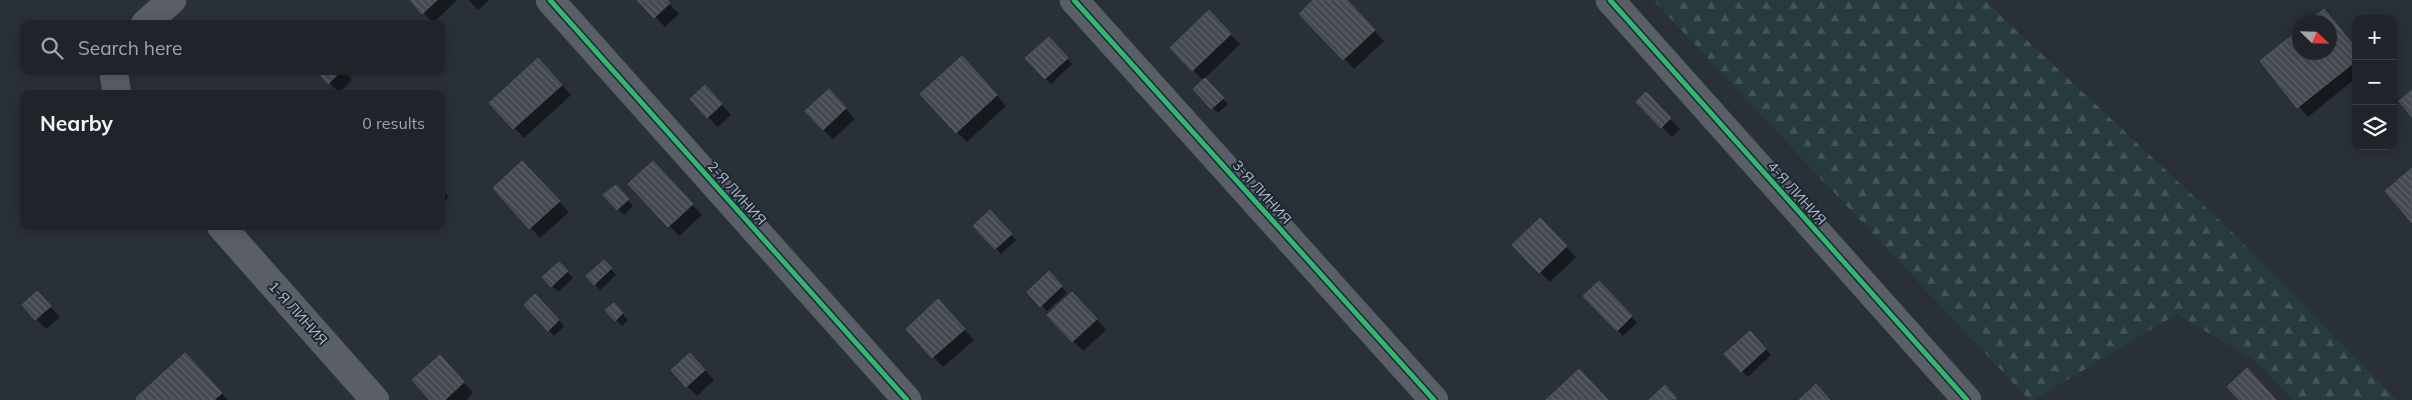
<!DOCTYPE html>
<meta charset="utf-8">
<style>
body{margin:0;font-family:Mulish,sans-serif;background:#282c32;color:#f1f3f6}
.controls{position:absolute;right:15px;top:15px;display:grid;overflow:hidden;border-radius:10px;box-shadow:0 2px 12px #0003}
.controls button{width:45px;height:45px;display:grid;place-items:center;padding:0;border:0;border-bottom:1px solid #3d4147;background:#20242a;color:#f1f3f6;font:25px sans-serif}
.compass{position:absolute;left:2292px;top:15px;width:45px;height:45px;border-radius:50%;background:#20242a;box-shadow:0 2px 12px #0003;rotate:113deg}
.list{margin:0;padding:0;list-style:none}
h2{display:flex;justify-content:space-between;align-items:center;height:65px;margin:0;padding:0 20px;font-size:21px}
h2 small{font-size:16px;font-weight:400;color:#a2a4a8}
.icon{flex:none;width:28px;height:28px;fill:none;stroke:currentColor;stroke-width:2;stroke-linecap:round;stroke-linejoin:round}
.map{position:relative;flex:none;width:2412px;height:400px;overflow:hidden}
.search{position:absolute;background:#20242a;box-shadow:0 2px 12px #0003;left:20px;top:20px;width:425px;height:55px;display:flex;align-items:center;gap:12px;box-sizing:border-box;padding:0 18px;border-radius:10px;color:#a2a4a8;font-size:19px}
.panel{position:absolute;background:#20242a;box-shadow:0 2px 12px #0003;left:20px;top:90px;width:425px;height:140px;border-radius:10px}
.map>svg:first-child{display:block}
</style>
<div class="map">
<svg width="2412" height="400" viewBox="0 0 2412 400">
<defs>
<pattern id="forest-firs" width="22" height="20" patternUnits="userSpaceOnUse" patternTransform="scale(1.25)"><rect width="22" height="20" fill="#273a3e"/><path d="M5 1l3.5 6h-7zM16 11l3.5 6h-7z" fill="#445559"/></pattern>
<pattern id="building-back-hatch" width="6" height="6" patternUnits="userSpaceOnUse" patternTransform="scale(1.25)"><rect width="6" height="6" fill="#444950"/><path d="M-1 5l2 2M0 0l6 6M5-1l2 2" fill="none" stroke="#5d6168"/></pattern>
</defs>
<rect width="100%" height="100%" fill="#2a3038"/>
<!-- forest -->
<path fill="url(#forest-firs)" d="M1653 0H1984L2231 231 2397 400H2293L2255 361 2177 314 2034 400H2029Z"/>
<!-- shadow -->
<path fill="#0007" d="M412 0H457L433 23Z
M469 0H489L478 10Z
M639 0H665L679 14 665 27Z
M1315 0H1345L1384 41 1354 69 1300 14Z
M2324 10 2356 47V78L2308 117 2261 61 2300 52H2330V22H2309Z
M1209 12 1240 44 1204 79 1228 104 1218 113 1195 89 1204 81 1172 48Z
M1054 44 1072 64 1051 84 1045 78Z
M972 67 1006 106 967 142 957 132Z
M548 70 571 95 524 138 491 103Z
M319 71H344L352 80 339 93Z
M1646 94 1680 129 1672 137 1638 102Z
M715 97 731 115 718 127 708 117Z
M839 101 855 119 833 139 823 129Z
M532 172 569 212 540 238 494 188Z
M663 173 702 215 679 236 630 184Z
M441 188 449 197 441 204Z
M621 192 633 206 624 215 605 196Z
M996 217 1016 240 1001 254 975 226Z
M1540 219 1576 257 1550 282 1514 245Z
M604 262 616 275 600 290 588 277Z
M559 263 573 278 558 292 544 277Z
M1055 279 1067 293 1047 311 1028 292Z
M1599 283 1637 323 1623 336 1585 296Z
M535 296 564 326 554 336 549 330Z
M47 303 60 317 46 329 36 319Z
M1082 304 1106 330 1083 351 1073 341Z
M619 310 628 320 622 326 607 311Z
M948 311 974 340 943 367 908 329Z
M1750 333 1771 355 1748 377 1726 354Z
M195 365 228 400H139Z
M700 365 714 380 697 396 687 386Z
M450 367 473 393 466 400H432Z
M1665 387 1677 400H1650Z"/>
<!-- building -->
<path fill="url(#building-back-hatch)" stroke="#52575f" d="M410 0H437L422 14Z
M637 0H667L670 3 654 18Z
M1313 0H1347L1375 30 1343 60 1299 14Z
M2324 9 2356 48V61L2297 108 2260 61 2300 29V52H2330V22H2307Z
M1209 10 1231 34 1192 71 1170 48Z
M1049 37 1068 58 1045 79 1025 58Z
M962 56 997 95 956 133 920 94Z
M538 58 562 85 513 129 489 103Z
M317 71H341L328 84Z
M1205 78 1224 98 1211 109 1193 89Z
M705 85 722 104 707 118 690 99Z
M829 89 846 108 823 130 805 111Z
M2412 90V117L2399 101Z
M1646 92 1671 118 1661 128 1636 102Z
M522 161 560 201 529 229 493 188Z
M653 161 693 204 668 227 628 184Z
M2412 168V223L2385 191Z
M616 185 629 199 617 210 603 195Z
M990 210 1012 234 995 249 973 226Z
M1540 218 1567 246 1539 273 1512 245Z
M604 260 612 268 594 285 586 276Z
M559 262 568 271 551 287 542 277Z
M1049 271 1062 286 1040 307 1027 292Z
M1599 281 1632 316 1617 331 1583 296Z
M37 291 51 306 35 320 22 305Z
M1072 292 1097 319 1072 342 1047 315Z
M535 294 559 320 548 331 524 305Z
M938 299 965 329 932 358 906 329Z
M614 303 623 313 615 321 605 310Z
M1750 331 1766 349 1741 372 1724 354Z
M185 353 222 393 214 400H137L136 398Z
M690 353 705 370 686 387 671 370Z
M440 355 464 382 445 400H430L412 380Z
M2247 368 2276 400H2239L2227 387Z
M1579 369 1608 400H1546Z
M1816 384 1830 400H1799Z
M1665 385 1677 399 1649 400Z"/>
<g fill="none" stroke-linecap="round" stroke-linejoin="round">
<!-- minor casing -->
<g stroke="#484c53" stroke-width="29">
<path id="minor" d="M550 0 907 400
M1074 0 1434 400
M1610 0 1967 400
M145 24 172 0
M115 71 114 74 117 94
M221 226 375 400"/>
</g>
<!-- minor -->
<use href="#minor" stroke="#5a5e66" stroke-width="28"/>
<!-- cycleway casing -->
<g stroke="#1d2633" stroke-width="8">
<path id="cycleway" d="M550 0 907 400
M1074 0 1434 400
M1610 0 1967 400"/>
</g>
<!-- cycleway -->
<use href="#cycleway" stroke="#33b770" stroke-width="5"/>
</g>
<g text-anchor="middle" stroke-width="4" stroke-linejoin="round" paint-order="stroke">
<!-- street labels -->
<g font-size="14" fill="#b4bcc9" stroke="#1d2633">
<text transform="translate(1262 192) rotate(48)" y="5">3-Я ЛИНИЯ</text>
<text transform="translate(737 193) rotate(48)" y="5">2-Я ЛИНИЯ</text>
<text transform="translate(1797 193) rotate(48)" y="5">4-Я ЛИНИЯ</text>
<text transform="translate(298 313) rotate(48)" y="5">1-Я ЛИНИЯ</text>
</g>
</g>
</svg>
<div class="controls">
<button>+</button>
<button>−</button>
<button><svg class="icon" aria-label="layers" viewBox="0 0 24 24"><path d="M12 4l9 5-9 5-9-5zM3 14l9 5 9-5"/></svg></button>
</div>
<svg class="compass" viewBox="-18 -18 36 36"><path d="M0-13l5 13h-10z" fill="#e53935"/><path d="M0 13l5-13h-10z" fill="#a2a4a8"/></svg>
<div class="search"><svg class="icon" aria-label="search" viewBox="0 0 24 24"><circle cx="10" cy="10" r="6"/><path d="M15 15l6 6"/></svg>Search here</div>
<section class="panel">
<h2>Nearby<small>0 results</small></h2>
<ul class="list">
</ul>
</section>
</div>
